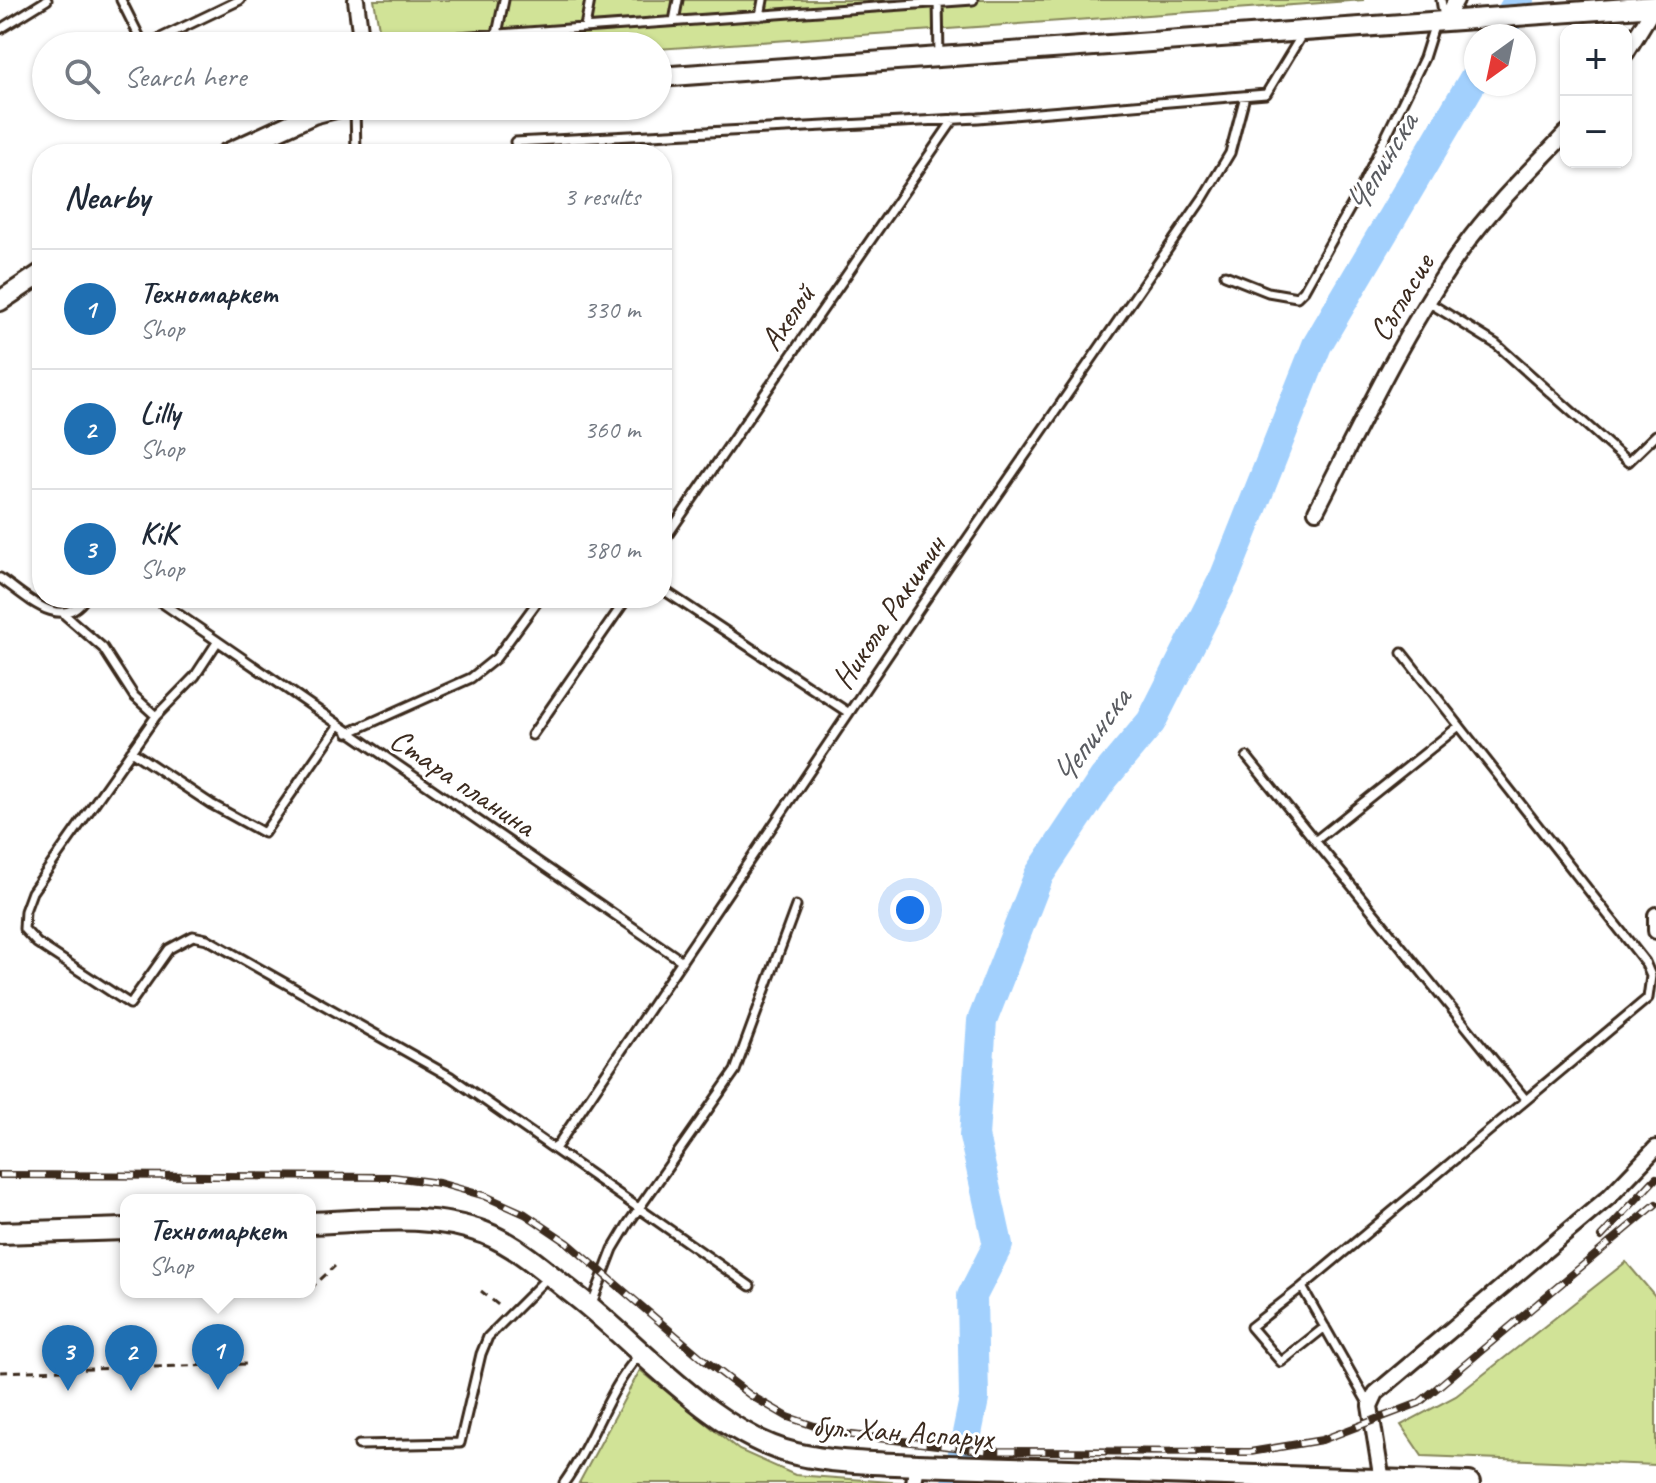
<!DOCTYPE html>
<meta charset="utf-8">
<style>
body{margin:0;font-family:Caveat,sans-serif;background:#f2f2f3;color:#1f2937}
.controls{position:absolute;right:24px;top:24px;display:grid;overflow:hidden;border-radius:16px;box-shadow:0 2px 6px #0004}
.controls button{width:72px;height:72px;display:grid;place-items:center;padding:0;border:0;border-bottom:2px solid #e0e1e3;background:#fff;color:#1f2937;font:40px sans-serif}
.compass{position:absolute;left:1464px;top:24px;width:72px;height:72px;border-radius:50%;background:#fff;box-shadow:0 2px 6px #0004;rotate:213deg}
.you{position:absolute;left:910px;top:910px;width:28px;height:28px;margin:-20px;border:6px solid #fff;border-radius:50%;background:#1a73e8;box-shadow:0 0 0 12px #1a73e833}
.badge{display:grid;place-items:center;width:52px;height:52px;border-radius:50%;background:#1f6fb2;color:#fff;font-size:26px;font-weight:700}
.pin{position:absolute;translate:-50% -66px;filter:drop-shadow(0 2px 4px #0008)}
.pin::after{content:'';position:absolute;top:42px;width:28px;height:24px;background:inherit;clip-path:polygon(0 0,100% 0,50% 100%)}
.popup{position:absolute;left:120px;top:1194px;width:196px;height:104px;box-sizing:border-box;display:grid;place-content:center;border-radius:16px;background:#fff;filter:drop-shadow(0 2px 6px #0005);font-size:26px;white-space:nowrap;color:#747a83}
.popup b{font-size:30px;color:#1f2937}
.popup::after{content:'';position:absolute;left:50%;top:100%;margin-left:-16px;border:16px solid transparent;border-top-color:#fff}
.list{margin:0;padding:0;list-style:none}
h2{display:flex;justify-content:space-between;align-items:center;height:104px;margin:0;padding:0 32px;font-size:34px}
h2 small{font-size:26px;font-weight:400;color:#747a83}
.list li{display:grid;grid-template-columns:52px 1fr auto;gap:24px;align-items:center;box-sizing:border-box;height:120px;padding:0 32px;border-top:2px solid #e0e1e3}
.list b{display:block;font-size:30px;white-space:nowrap}
.list p{margin:0;font-size:26px;white-space:nowrap;color:#747a83}
.list em{font-size:26px;font-style:normal;color:#747a83}
.icon{flex:none;width:44px;height:44px;fill:none;stroke:currentColor;stroke-width:2;stroke-linecap:round;stroke-linejoin:round}
.map{position:relative;flex:none;width:1656px;height:1483px;overflow:hidden}
.search{position:absolute;background:#fff;box-shadow:0 2px 6px #0004;left:32px;top:32px;width:640px;height:88px;display:flex;align-items:center;gap:20px;box-sizing:border-box;padding:0 28px;border-radius:44px;color:#747a83;font-size:30px}
.panel{position:absolute;background:#fff;box-shadow:0 2px 6px #0004;left:32px;top:144px;width:640px;height:464px;border-radius:32px}
.map>svg:first-child{display:block}
</style>
<div class="map">
<svg width="1656" height="1483" viewBox="0 0 1656 1483">
<rect width="100%" height="100%" fill="#fff"/>
<filter id="ink" filterUnits="userSpaceOnUse"><feTurbulence type="fractalNoise" baseFrequency=".0125" numOctaves="2"/><feDisplacementMap in="SourceGraphic" scale="16" xChannelSelector="R" yChannelSelector="G"/><feConvolveMatrix kernelMatrix="1 2 1 2 8 2 1 2 1" color-interpolation-filters="sRGB"/></filter>
<g filter="url(#ink)">
<!-- green -->
<path fill="#d1e397" stroke="#86865a" stroke-width="2" d="M374 0H1364L658 49V46H382Z
M1626 1262 1656 1297V1465L1422 1456 1401 1425 1456 1396Z
M640 1370 739 1450 795 1475 905 1483H579Z"/>
<g fill="none" stroke-linecap="round" stroke-linejoin="round">
<!-- river -->
<path stroke="#a2d0fd" stroke-width="30" d="M1498 36 1519 0
M957 1483 974 1399 972 1296 998 1245 974 1136 982 1021 1039 875 1103 779 1151 722 1225 576 1317 345 1476 75"/>
<!-- service casing -->
<g stroke="#3b2a1e" stroke-width="13">
<path id="service" d="M121 0 144 46
M938 0 939 57
M1441 0 1444 18
M760 16 763 0
M674 21 678 0
M585 27 590 0
M0 29 47 0
M497 34 504 0
M458 37 973 0
M144 46 240 0
M355 106 356 154
M112 108 117 106
M515 142 978 118 1266 94 1303 33
M1225 275 1268 292 1297 297 1304 290 1358 194 1424 58 1435 23
M1428 302 1496 344 1628 462 1656 435
M662 543 954 119
M0 578C25 595 61 633 85 598
M662 589 849 713
M155 598 682 961
M65 615 103 648 134 696 156 716
M216 644 195 676 156 716 32 892 25 911 24 929 37 943 130 1004 169 949 193 936 207 939 451 1077 750 1286
M348 733 471 678 496 658 540 598
M532 735 627 598
M131 751 211 804 264 833 338 726
M1247 757 1526 1100
M1315 841 1459 726
M555 1149 923 603 1203 198 1230 153 1245 96
M1302 1287 1648 998 1651 976 1645 962 1402 653
M591 1306 613 1249 628 1224 735 1071 796 906
M1325 1327 1281 1362 1251 1327 1302 1287 1369 1405
M359 1445 460 1443 481 1354 488 1337 548 1277
M564 1483C594 1442 606 1392 640 1354"/>
</g>
<!-- minor casing -->
<g stroke="#3b2a1e" stroke-width="20">
<path id="minor" d="M356 0 362 46
M1445 20 1456 0
M1626 53 1654 7
M1316 511C1362 422 1405 329 1463 248 1493 206 1531 170 1566 133
M1656 915V931
M1382 1481 1370 1406 1376 1393 1610 1196 1656 1148
M914 1483 917 1465"/>
</g>
<!-- tertiary casing -->
<g stroke="#3b2a1e" stroke-width="24">
<path id="tertiary" d="M658 77 1656 6
M226 154 313 114 344 106
M0 301 42 273"/>
</g>
<!-- secondary casing -->
<g stroke="#3b2a1e" stroke-width="26">
<path id="secondary" d="M310 1223C367 1221 430 1212 485 1233 520 1247 550 1276 580 1299 643 1349 715 1435 796 1454 835 1463 876 1463 917 1465L1469 1483
M0 1233 126 1229"/>
</g>
<!-- path -->
<path stroke="#3b2a1e" stroke-width="3" stroke-dasharray="8 6" stroke-linecap="butt" d="M310 1289 335 1266
M481 1291 502 1308
M300 1296 306 1292
M0 1372 246 1364"/>
<!-- service -->
<use href="#service" stroke="#fff" stroke-width="7"/>
<!-- minor -->
<use href="#minor" stroke="#fff" stroke-width="14"/>
<!-- tertiary -->
<use href="#tertiary" stroke="#fff" stroke-width="18"/>
<!-- secondary -->
<use href="#secondary" stroke="#fff" stroke-width="20"/>
<!-- rail casing -->
<g stroke="#3b2a1e" stroke-width="8">
<path id="rail" d="M0 1175 393 1177 439 1183 485 1196 525 1214 568 1243 703 1359 750 1395 788 1417 835 1433 988 1451 1250 1452 1322 1440 1419 1403 1656 1204
M1601 1237 1656 1178"/>
</g>
<!-- rail -->
<use href="#rail" stroke="#fff" stroke-width="5" stroke-dasharray="15" stroke-linecap="butt"/>
</g>
</g>
<g text-anchor="middle" stroke-width="6" stroke-linejoin="round" paint-order="stroke">
<!-- street labels -->
<g font-size="32" fill="#3b2a1e" stroke="#fff">
<text transform="translate(1401 297) rotate(-59)" y="11">Съгласие</text>
<text transform="translate(787 317) rotate(-56)" y="11">Ахелой</text>
<text transform="translate(888 612) rotate(-56)" y="11">Никола Ракитин</text>
<text transform="translate(463 782) rotate(34)" y="11">Стара планина</text>
<text transform="translate(903 1431) rotate(4)" y="11">бул. Хан Аспарух</text>
</g>
<!-- water labels -->
<g font-size="34" font-style="italic" fill="#5a5c61" stroke="#fff">
<text transform="translate(1380 163) rotate(-59)" y="12">Чепинска</text>
<text transform="translate(1090 736) rotate(-54)" y="12">Чепинска</text>
</g>
</g>
</svg>
<div class="controls">
<button>+</button>
<button>−</button>
</div>
<svg class="compass" viewBox="-18 -18 36 36"><path d="M0-13l5 13h-10z" fill="#e53935"/><path d="M0 13l5-13h-10z" fill="#747a83"/></svg>
<div class="you"></div>
<div class="pin badge" style="left:218px;top:1390px">1</div>
<div class="popup"><b>Техномаркет</b>Shop</div>
<div class="pin badge" style="left:131px;top:1391px">2</div>
<div class="pin badge" style="left:68px;top:1391px">3</div>
<div class="search"><svg class="icon" aria-label="search" viewBox="0 0 24 24"><circle cx="10" cy="10" r="6"/><path d="M15 15l6 6"/></svg>Search here</div>
<section class="panel">
<h2>Nearby<small>3 results</small></h2>
<ul class="list">
<li><span class="badge">1</span><div><b>Техномаркет</b><p>Shop</p></div><em>330 m</em></li>
<li><span class="badge">2</span><div><b>Lilly</b><p>Shop</p></div><em>360 m</em></li>
<li><span class="badge">3</span><div><b>KiK</b><p>Shop</p></div><em>380 m</em></li>
</ul>
</section>
</div>
